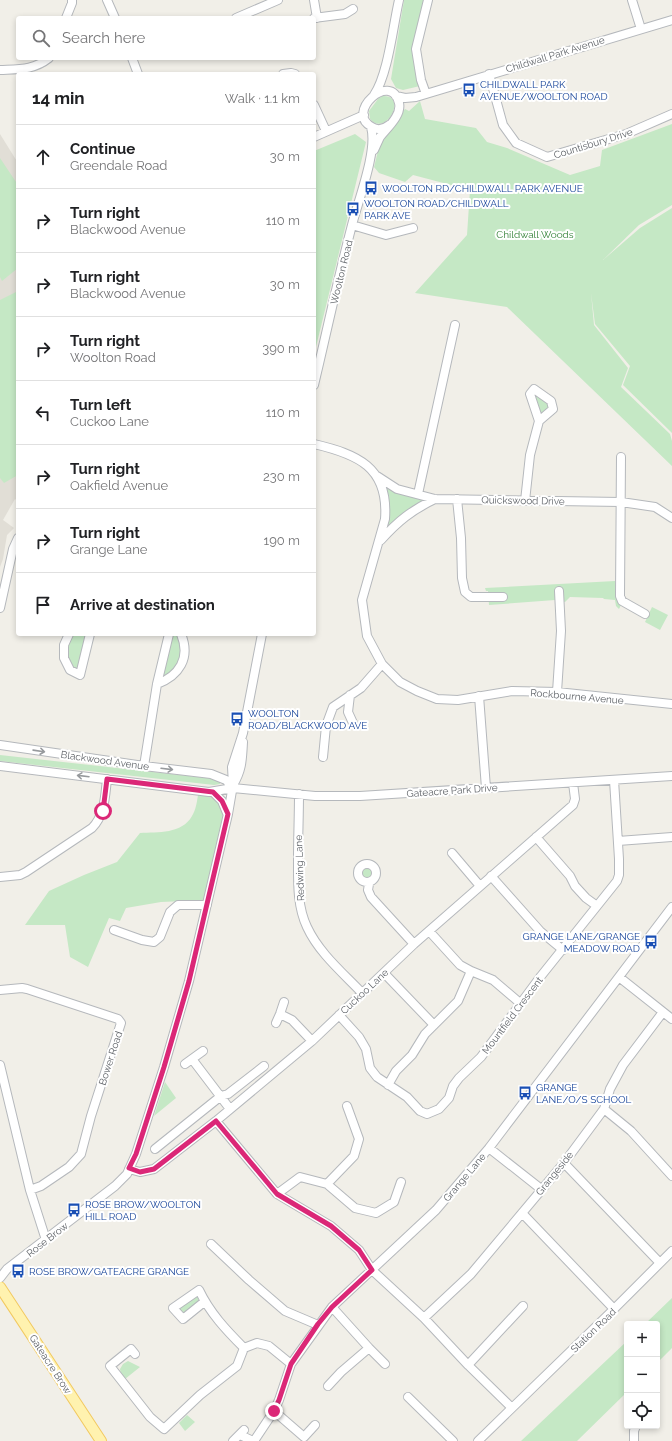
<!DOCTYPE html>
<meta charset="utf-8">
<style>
body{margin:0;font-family:Raleway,sans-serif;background:#f6f6f6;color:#202124}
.controls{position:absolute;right:12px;bottom:12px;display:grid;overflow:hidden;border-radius:4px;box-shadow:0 2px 6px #0003}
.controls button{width:36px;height:36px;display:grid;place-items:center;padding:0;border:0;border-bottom:1px solid #e0e0e0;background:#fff;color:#202124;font:20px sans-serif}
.stop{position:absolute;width:12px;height:12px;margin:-9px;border:3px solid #db2777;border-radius:50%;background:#fff}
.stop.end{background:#db2777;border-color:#fff;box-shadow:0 1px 4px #0008}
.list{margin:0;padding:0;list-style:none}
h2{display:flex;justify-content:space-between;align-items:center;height:52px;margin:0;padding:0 16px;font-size:17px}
h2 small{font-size:13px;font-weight:400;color:#757577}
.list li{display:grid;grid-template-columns:26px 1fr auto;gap:12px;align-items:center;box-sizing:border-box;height:64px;padding:0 16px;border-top:1px solid #e0e0e0}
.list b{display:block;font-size:15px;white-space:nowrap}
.list p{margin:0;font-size:13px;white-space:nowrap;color:#757577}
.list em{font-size:13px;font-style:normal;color:#757577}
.icon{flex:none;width:22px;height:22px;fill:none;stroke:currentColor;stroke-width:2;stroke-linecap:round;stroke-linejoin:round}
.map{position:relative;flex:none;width:672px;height:1441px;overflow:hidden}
.search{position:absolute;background:#fff;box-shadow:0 2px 6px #0003;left:16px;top:16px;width:300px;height:44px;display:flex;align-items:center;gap:10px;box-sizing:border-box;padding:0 14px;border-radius:4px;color:#757577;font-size:15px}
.panel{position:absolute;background:#fff;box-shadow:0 2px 6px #0003;left:16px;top:72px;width:300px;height:564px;border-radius:4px}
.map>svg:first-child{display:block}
</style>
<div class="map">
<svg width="672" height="1441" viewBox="0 0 672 1441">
<rect width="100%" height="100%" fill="#f1efe8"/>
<!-- education -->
<path fill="#e1ded6" d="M0 134 18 163V501L15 499 3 520 14 528 7 535 3 559 0 567Z"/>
<!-- green -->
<path fill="#c5e8c5" d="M404 0H424L413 49 420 86 403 90 396 88 391 79Z
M382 96C409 94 386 138 370 119L369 111 378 99Z
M420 101 425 119 476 128 487 142 507 148 570 175 600 166 602 150 672 124V205L639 225 603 260 640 228 672 208V433L623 385 630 366 595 324 591 293 594 325 628 368 621 387 670 434 672 441V466L507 307 415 293 467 235 470 190 413 175 405 182 379 173 374 167 380 143 405 109 409 111Z
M355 134 366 142 314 355V151Z
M0 158 18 185V268L2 281 0 277Z
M18 291V475L4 483 0 478V300Z
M534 389 553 409 539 421 530 394Z
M378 481 433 500 381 541 383 508Z
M615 581V590L622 603 619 609 616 606 615 600 604 599 603 598 570 597 565 602 555 600 489 605 488 591H486L485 588Z
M652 607 668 615 660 630 645 622Z
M71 634H88L79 673C63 663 65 650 71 634Z
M171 634H178L180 637C182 664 181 664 159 681Z
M0 755 216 779 220 781V784L214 785 0 761Z
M209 792 227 798 208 900 161 902 126 908 120 921 109 918 88 967 70 957 65 925H25L49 891 84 875 117 862 140 833C158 832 182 834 192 816 196 810 197 801 198 795Z
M361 873a6 6 0 1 1 12 0a6 6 0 1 1-12 0Z
M165 1082 176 1098 154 1116Z
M197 1294 199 1303 184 1314 179 1307Z
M672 1298V1348L657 1363V1324H645Z
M627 1341V1392L577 1441H521Z
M128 1361 140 1367 125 1379 121 1375 120 1369 123 1364Z
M187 1415 195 1422 185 1431 179 1423Z"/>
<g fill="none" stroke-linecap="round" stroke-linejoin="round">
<!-- minor casing -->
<g stroke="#b5b8bc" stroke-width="10">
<path id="minor" d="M107 0 115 18
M314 0 317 18
M632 0 641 29
M66 18 72 3V0
M236 18 278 0
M314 18 345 14 353 9
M132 58 138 74
M0 70C19 69 34 70 49 58
M283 74 291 73 295 74
M489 74 503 125 516 143 547 157 626 134 672 114
M426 94 421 80 416 49 428 0
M374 95C388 75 393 26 399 0
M396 96 405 98 416 97 672 20
M314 105 326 131
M314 137 364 115
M374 150C376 146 378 141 380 137 387 128 402 115 399 103 391 70 344 113 372 127 378 131 384 129 389 125
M352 225 386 235 413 228
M314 385C327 331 338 278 352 225 358 201 378 150 371 127
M314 444C357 454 389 467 385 519L362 600 367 636 382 664 400 682 417 691 437 699 458 700 512 691 557 692 672 704
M621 457 620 596 622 601 645 614
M377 476 397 489 435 499 621 502 655 507 672 518
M418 494 455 325
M457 499 461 538 462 578 465 592 471 597H503
M525 501 530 455 539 421 530 394 534 389 551 401 553 409 539 421
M381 540C398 521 412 510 435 499
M0 608 13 549 18 538
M69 634 64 645V658L70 670 80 675 90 634
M157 684C179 676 191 658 181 634
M557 692 561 631 559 591
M350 695 348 712 353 723
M479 696 486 788
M0 745 144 766 211 774 226 780 233 788
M323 757 326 726 333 707 361 688 382 664
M0 766 209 792 233 788 315 796H360L672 776
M144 766 157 684 169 634
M233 785C242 770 242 760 243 742
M213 792 222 801 227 813
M299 794C299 816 298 837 298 858 298 882 297 906 307 927 319 953 343 973 362 993
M536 837 570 876 575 886 586 898 597 906
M618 841 672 837
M452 853 480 886
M358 873a9 9 0 1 1 18 0a9 9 0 1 1-18 0Z
M491 876 540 931 563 950
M0 877 20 875 26 872 92 828C105 815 105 796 107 779
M368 882 369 884 368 890 371 897 414 944
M114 930 142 940 154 942 160 937 170 912 178 905H207
M429 931 460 965 471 971 493 980 520 1003
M384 973 434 1025
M619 977 672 1019
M0 990 22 988 27 989 118 1019 121 1023 91 1116 81 1154 69 1167 41 1186 30 1190
M280 1014 292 1020 312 1041
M339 1015 359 1037 366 1049 370 1068 377 1077 407 1097 420 1111 427 1114 439 1109 449 1098 453 1086 459 1078 481 1057 541 976 617 881 619 875V859L614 780
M276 1023 280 1014 284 1002
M192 1059 230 1109
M185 1064 203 1051
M0 1065 30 1190 46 1240
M388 1085 396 1071 412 1055 425 1034 458 1001 471 971
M604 1109 631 1131 672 1176
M216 1121 277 1194 331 1226 359 1250 372 1270 424 1318 468 1365 512 1408
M489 1148 541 1189
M155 1149 221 1096 228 1094 264 1066
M564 1163 660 1263
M129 1169 140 1172 154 1169 216 1121 312 1041 414 944 573 805 575 799 573 783
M327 1184 354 1156 359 1139 347 1106
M277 1194 300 1177 327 1184 355 1208 376 1213 394 1202 401 1182
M522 1213 614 1309
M211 1244 249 1280 285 1311 318 1325
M0 1278 7 1269 115 1186 127 1174 136 1154 164 1067 189 981 228 814 233 785 232 767 243 733 262 634
M204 1302 183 1319 173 1308 199 1290C210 1313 226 1330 244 1348L257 1343 269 1346 291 1364
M332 1307 369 1348 385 1364
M424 1318 471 1274 564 1163 604 1109 610 1089 623 1065 663 1012
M135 1354 131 1349 110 1366 150 1417 164 1429 200 1395 237 1366 244 1348
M468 1365 523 1306
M328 1386 341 1372 369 1348
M408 1397 453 1441
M274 1411 304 1437 315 1425
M240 1435 253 1441
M233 1441 244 1430
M254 1441 274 1411 279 1400 291 1364 332 1307 436 1210 489 1148 672 907
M478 1441 614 1309 672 1251
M634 1441V1431L636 1426"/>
</g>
<!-- major casing -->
<g stroke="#f2c960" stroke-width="12">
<path id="major" d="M0 1287 101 1441"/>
</g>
<!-- minor -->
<use href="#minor" stroke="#fff" stroke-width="8"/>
<!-- major -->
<use href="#major" stroke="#fff2af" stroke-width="10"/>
</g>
<!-- one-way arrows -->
<defs><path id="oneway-shaft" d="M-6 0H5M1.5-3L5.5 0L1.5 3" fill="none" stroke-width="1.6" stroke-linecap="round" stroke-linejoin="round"/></defs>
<g stroke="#979a9d">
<use href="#oneway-shaft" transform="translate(39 751) rotate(8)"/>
<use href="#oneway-shaft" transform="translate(167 769) rotate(7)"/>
<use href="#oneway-shaft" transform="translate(83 776) rotate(-173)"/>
</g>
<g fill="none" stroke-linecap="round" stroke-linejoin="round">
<!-- route -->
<path stroke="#db2777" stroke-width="5" d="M103 811 107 779 213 792 222 801 228 814 189 981 164 1067 136 1154 129 1168 140 1172 154 1169 216 1121 277 1194 331 1226 359 1250 372 1270 332 1307 318 1324 291 1364 279 1400 274 1411"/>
</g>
<!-- icons -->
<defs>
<g id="bus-bare" transform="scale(1.08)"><path d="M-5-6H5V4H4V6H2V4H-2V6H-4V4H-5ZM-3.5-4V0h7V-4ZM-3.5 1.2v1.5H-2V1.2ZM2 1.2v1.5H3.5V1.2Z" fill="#1a4fb4" stroke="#fff" stroke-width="2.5" paint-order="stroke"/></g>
</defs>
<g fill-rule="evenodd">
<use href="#bus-bare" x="469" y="90"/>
<use href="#bus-bare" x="371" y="188"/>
<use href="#bus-bare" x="353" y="209"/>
<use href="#bus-bare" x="237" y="719"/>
<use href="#bus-bare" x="651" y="942"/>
<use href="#bus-bare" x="525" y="1093"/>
<use href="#bus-bare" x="74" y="1210"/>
<use href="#bus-bare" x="18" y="1271"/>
</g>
<g text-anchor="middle" stroke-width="4" stroke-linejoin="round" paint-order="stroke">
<!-- street labels -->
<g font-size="10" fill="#5f6368" stroke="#fff">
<text transform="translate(555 54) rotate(-17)" y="4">Childwall Park Avenue</text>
<text transform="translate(593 143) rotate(-17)" y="4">Countisbury Drive</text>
<text transform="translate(341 272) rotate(-76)" y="4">Woolton Road</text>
<text transform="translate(523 500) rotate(1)" y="4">Quickswood Drive</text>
<text transform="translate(577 696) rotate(5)" y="4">Rockbourne Avenue</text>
<text transform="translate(105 760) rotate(8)" y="4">Blackwood Avenue</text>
<text transform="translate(452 790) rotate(-4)" y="4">Gateacre Park Drive</text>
<text transform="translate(299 868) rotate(-92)" y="4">Redwing Lane</text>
<text transform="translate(364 991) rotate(-43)" y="4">Cuckoo Lane</text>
<text transform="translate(512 1015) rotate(-53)" y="4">Mountfield Crescent</text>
<text transform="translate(110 1058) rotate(-72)" y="4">Bower Road</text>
<text transform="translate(554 1173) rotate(-51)" y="4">Grangeside</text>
<text transform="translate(464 1177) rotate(-50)" y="4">Grange Lane</text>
<text transform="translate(47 1239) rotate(-38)" y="4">Rose Brow</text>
<text transform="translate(593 1330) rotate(-44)" y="4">Station Road</text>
<text transform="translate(51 1364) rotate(57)" y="4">Gateacre Brow</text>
</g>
<!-- transit labels -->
<g font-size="10" fill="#164399" stroke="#fff" text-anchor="start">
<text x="480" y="88">CHILDWALL PARK<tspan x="480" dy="12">AVENUE/WOOLTON ROAD</tspan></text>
<text x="382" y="192">WOOLTON RD/CHILDWALL PARK AVENUE</text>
<text x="364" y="207">WOOLTON ROAD/CHILDWALL<tspan x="364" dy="12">PARK AVE</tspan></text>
<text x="248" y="717">WOOLTON<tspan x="248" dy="12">ROAD/BLACKWOOD AVE</tspan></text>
<text x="640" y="940" text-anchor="end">GRANGE LANE/GRANGE<tspan x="640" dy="12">MEADOW ROAD</tspan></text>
<text x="536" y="1091">GRANGE<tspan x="536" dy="12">LANE/O/S SCHOOL</tspan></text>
<text x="85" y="1208">ROSE BROW/WOOLTON<tspan x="85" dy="12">HILL ROAD</tspan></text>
<text x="29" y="1275">ROSE BROW/GATEACRE GRANGE</text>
</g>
<!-- park labels -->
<g font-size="10" fill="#348238" stroke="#fff">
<text x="535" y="238">Childwall Woods</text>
</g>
</g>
</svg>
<div class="controls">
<button>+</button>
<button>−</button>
<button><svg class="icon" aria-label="locate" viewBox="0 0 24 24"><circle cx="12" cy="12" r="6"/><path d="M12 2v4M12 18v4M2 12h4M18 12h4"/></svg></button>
</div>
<div class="stop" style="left:103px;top:811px"></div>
<div class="stop end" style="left:274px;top:1411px"></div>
<div class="search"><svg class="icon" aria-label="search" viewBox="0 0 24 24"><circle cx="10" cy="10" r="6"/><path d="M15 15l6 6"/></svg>Search here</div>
<section class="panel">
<h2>14 min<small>Walk · 1.1 km</small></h2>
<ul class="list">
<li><svg class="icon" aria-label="ahead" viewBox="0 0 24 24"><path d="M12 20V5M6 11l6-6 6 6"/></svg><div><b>Continue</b><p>Greendale Road</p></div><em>30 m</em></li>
<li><svg class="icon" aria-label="right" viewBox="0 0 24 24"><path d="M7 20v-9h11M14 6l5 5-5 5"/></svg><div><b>Turn right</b><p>Blackwood Avenue</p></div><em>110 m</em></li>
<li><svg class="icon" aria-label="right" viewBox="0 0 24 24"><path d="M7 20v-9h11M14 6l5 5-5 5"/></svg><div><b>Turn right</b><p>Blackwood Avenue</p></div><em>30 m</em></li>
<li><svg class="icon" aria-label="right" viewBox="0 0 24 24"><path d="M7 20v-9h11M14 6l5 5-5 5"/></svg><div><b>Turn right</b><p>Woolton Road</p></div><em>390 m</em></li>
<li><svg class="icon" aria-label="left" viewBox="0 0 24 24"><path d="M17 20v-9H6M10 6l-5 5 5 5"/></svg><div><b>Turn left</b><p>Cuckoo Lane</p></div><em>110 m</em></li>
<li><svg class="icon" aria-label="right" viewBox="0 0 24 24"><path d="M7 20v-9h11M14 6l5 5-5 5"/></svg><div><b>Turn right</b><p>Oakfield Avenue</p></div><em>230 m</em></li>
<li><svg class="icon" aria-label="right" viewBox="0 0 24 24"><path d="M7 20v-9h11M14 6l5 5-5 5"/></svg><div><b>Turn right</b><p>Grange Lane</p></div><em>190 m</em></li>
<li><svg class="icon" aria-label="arrive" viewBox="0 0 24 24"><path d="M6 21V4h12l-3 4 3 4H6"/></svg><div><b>Arrive at destination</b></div></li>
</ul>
</section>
</div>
